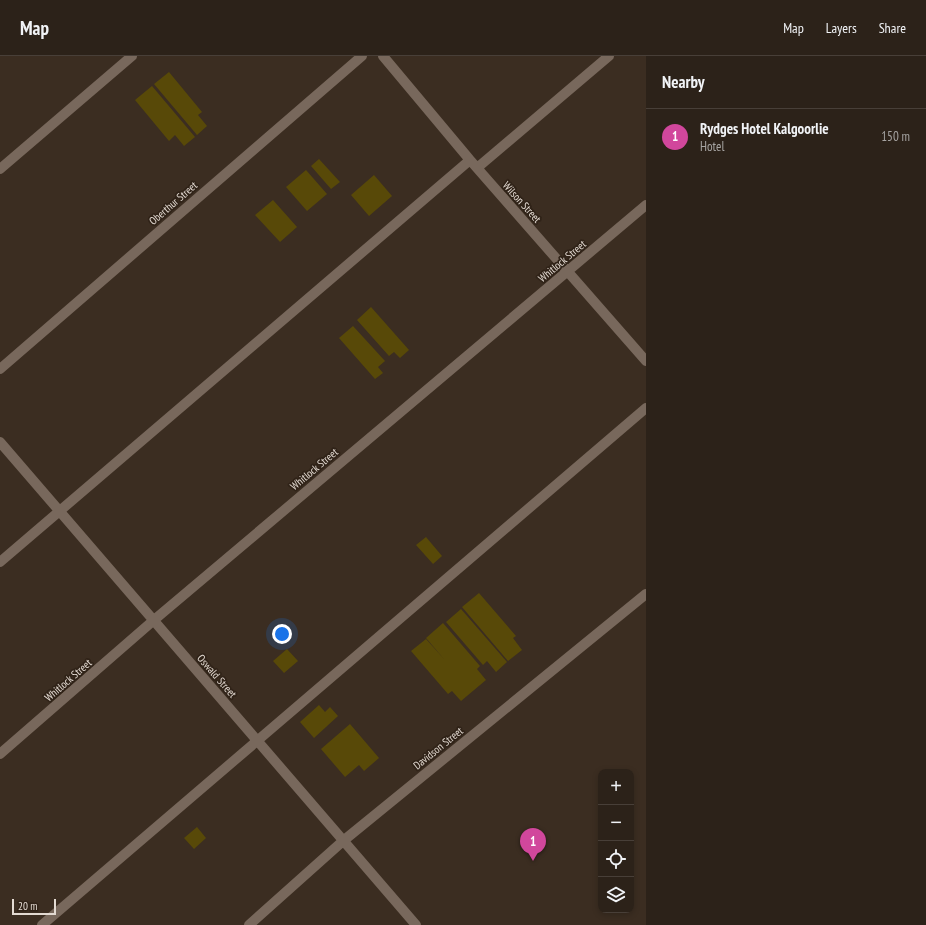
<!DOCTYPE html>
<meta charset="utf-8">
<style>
body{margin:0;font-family:"PT Sans Narrow",sans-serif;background:#342a22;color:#f1f3f6}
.controls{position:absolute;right:12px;bottom:12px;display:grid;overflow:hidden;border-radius:8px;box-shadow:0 2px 6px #0003}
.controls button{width:36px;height:36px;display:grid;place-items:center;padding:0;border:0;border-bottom:1px solid #483f38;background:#2c2219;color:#f1f3f6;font:20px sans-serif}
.scale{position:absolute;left:12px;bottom:10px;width:44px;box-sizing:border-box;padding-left:4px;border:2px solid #e3dad2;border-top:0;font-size:11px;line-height:14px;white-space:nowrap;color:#e3dad2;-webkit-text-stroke:3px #302318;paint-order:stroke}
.you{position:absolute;left:282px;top:578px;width:14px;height:14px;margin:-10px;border:3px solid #fff;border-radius:50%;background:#1a73e8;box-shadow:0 0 0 6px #1a73e833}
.badge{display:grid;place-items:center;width:26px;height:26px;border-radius:50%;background:#64c5ee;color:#fff;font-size:13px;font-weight:700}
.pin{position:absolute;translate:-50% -33px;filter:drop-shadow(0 1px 2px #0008)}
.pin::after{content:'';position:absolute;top:21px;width:14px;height:12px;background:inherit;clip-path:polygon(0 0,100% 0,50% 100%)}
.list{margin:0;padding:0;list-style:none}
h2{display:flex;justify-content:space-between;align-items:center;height:52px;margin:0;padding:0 16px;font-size:17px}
h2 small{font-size:13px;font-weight:400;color:#a6a4a2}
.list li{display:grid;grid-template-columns:26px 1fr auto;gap:12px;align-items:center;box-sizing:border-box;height:56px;padding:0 16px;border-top:1px solid #483f38}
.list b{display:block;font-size:15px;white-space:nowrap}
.list p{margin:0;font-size:13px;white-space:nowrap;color:#a6a4a2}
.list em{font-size:13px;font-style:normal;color:#a6a4a2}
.icon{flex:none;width:22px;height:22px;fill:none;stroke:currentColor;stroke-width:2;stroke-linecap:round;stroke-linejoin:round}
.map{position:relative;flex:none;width:646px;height:869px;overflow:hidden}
header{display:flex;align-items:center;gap:24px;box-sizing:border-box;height:56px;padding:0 20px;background:#2c2219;border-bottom:1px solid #483f38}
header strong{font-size:19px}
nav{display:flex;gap:22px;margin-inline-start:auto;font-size:14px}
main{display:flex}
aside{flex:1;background:#2c2219}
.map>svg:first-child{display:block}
</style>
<header>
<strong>Map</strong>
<nav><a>Map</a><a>Layers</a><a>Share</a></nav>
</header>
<main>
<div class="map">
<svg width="646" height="869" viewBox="0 0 646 869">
<rect width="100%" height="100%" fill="#3b2d21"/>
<!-- building -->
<path fill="#584908" d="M169 16 202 56 198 59 207 70 197 79 154 28Z
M152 30 195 81 184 90 175 79 169 85 135 44Z
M319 103 340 126 331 133 311 110Z
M306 114 327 138 307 155 286 131Z
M374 119 392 140 369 160 351 139Z
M273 144 297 171 280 186 255 159Z
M371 251 409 294 400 302 394 296 389 300 357 264Z
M353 270 385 305 378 311 383 317 375 323 339 282Z
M426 481 442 500 433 508 416 489Z
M479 537 516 580 513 582 522 594 508 605 462 551Z
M461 553 507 606 496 616 487 605 483 609 446 566Z
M443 567 480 610 477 613 486 624 461 645 452 635 448 638 411 595 426 583 444 603 426 582Z
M287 593 298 605 284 617 273 605Z
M319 649 325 656 330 651 338 660 314 682 300 666Z
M350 668 379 702 364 715 359 709 345 721 321 693Z
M197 771 206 782 194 793 184 782Z"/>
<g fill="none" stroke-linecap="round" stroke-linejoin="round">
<!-- minor -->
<path stroke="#78685c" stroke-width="10" d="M383 0 470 104 646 305
M477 112 609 0
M0 113 132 0
M0 313 362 0
M0 386 416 869
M0 506 470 104
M0 698 154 564 646 149
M42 869 646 352
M249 869 343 785 646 538"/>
</g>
<g text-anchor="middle" stroke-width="3.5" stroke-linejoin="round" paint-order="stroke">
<!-- street labels -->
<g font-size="11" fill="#e3dad2" stroke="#302318">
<text transform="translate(522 146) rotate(48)" y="4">Wilson Street</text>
<text transform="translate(173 147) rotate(-41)" y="4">Oberthur Street</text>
<text transform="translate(562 205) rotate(-40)" y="4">Whitlock Street</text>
<text transform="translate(314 413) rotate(-40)" y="4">Whitlock Street</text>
<text transform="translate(217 620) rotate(49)" y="4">Oswald Street</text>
<text transform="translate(68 624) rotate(-41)" y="4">Whitlock Street</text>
<text transform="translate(438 692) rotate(-39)" y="4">Davidson Street</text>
</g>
</g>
</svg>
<div class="controls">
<button>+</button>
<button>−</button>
<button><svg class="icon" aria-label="locate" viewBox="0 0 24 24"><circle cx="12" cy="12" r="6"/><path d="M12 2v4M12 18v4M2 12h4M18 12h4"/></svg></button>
<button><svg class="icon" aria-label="layers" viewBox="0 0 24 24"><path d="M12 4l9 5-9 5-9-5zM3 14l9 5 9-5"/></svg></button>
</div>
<div class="scale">20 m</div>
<div class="you"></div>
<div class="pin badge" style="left:533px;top:805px;background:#d1479c">1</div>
</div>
<aside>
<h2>Nearby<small></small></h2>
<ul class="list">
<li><span class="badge" style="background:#d1479c">1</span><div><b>Rydges Hotel Kalgoorlie</b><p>Hotel</p></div><em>150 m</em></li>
</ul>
</aside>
</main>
